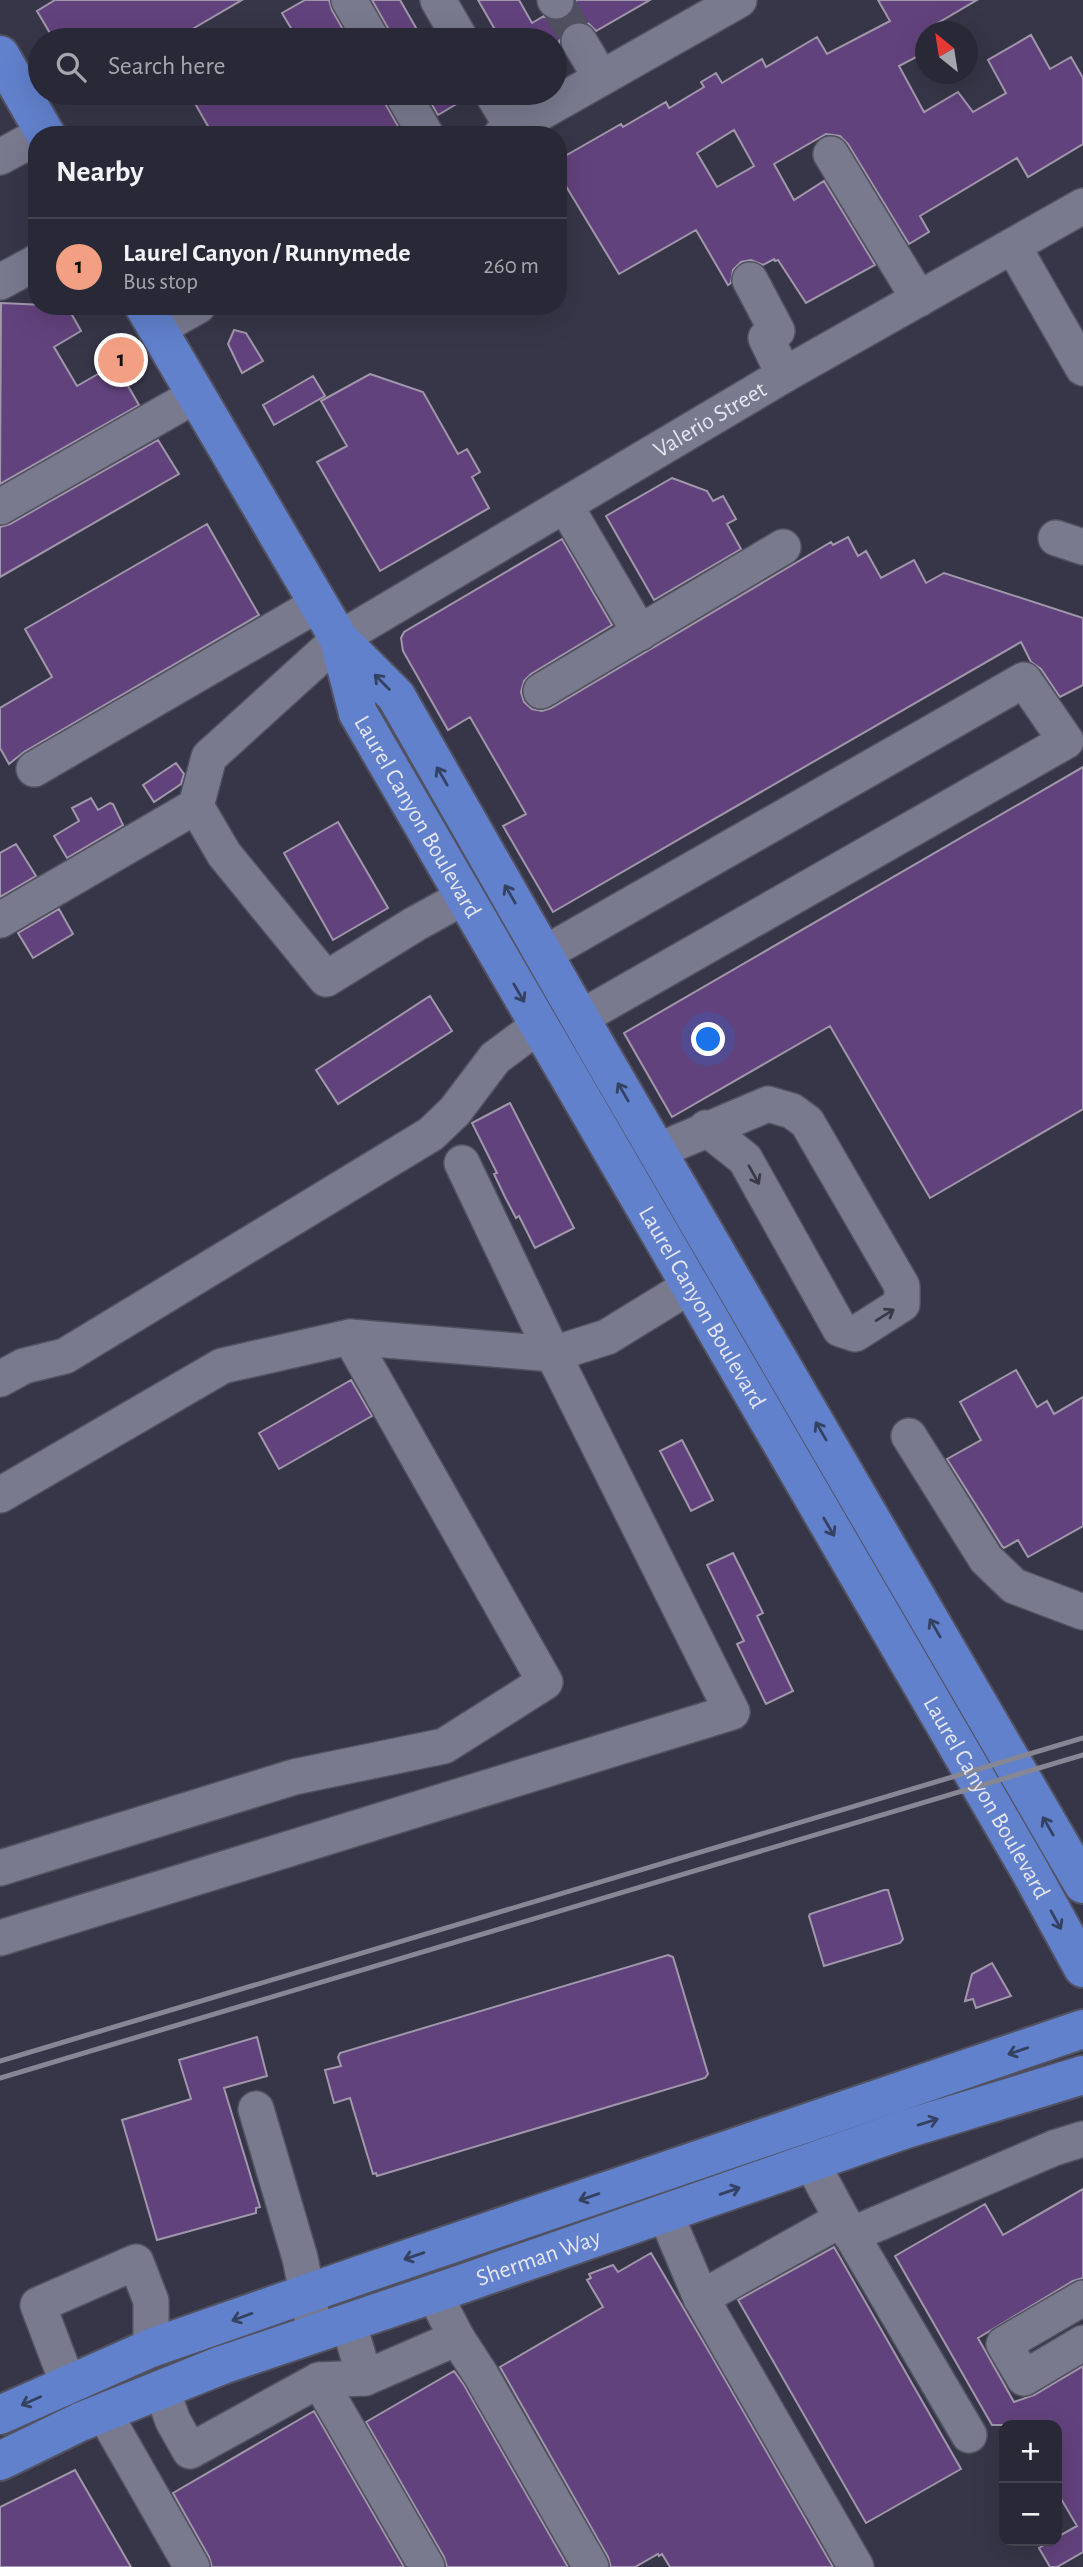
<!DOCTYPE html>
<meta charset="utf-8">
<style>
body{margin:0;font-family:"Alegreya Sans",sans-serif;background:#30303e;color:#f1f3f6}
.controls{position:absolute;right:21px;bottom:21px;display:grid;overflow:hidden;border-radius:14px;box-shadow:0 7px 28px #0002}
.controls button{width:63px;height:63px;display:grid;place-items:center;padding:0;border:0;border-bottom:2px solid #444451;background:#282836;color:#f1f3f6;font:35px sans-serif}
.compass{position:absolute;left:915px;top:21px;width:63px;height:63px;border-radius:50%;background:#282836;box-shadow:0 7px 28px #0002;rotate:330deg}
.you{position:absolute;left:709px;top:1040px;width:24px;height:24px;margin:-18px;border:5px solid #fff;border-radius:50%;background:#1a73e8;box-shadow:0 0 0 10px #1a73e833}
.badge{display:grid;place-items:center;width:46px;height:46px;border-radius:50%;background:#f39f84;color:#111;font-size:23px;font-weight:700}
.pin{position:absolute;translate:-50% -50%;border:4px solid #fff;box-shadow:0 2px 7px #0006}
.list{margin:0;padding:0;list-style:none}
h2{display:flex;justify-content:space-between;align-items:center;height:91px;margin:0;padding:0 28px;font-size:30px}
h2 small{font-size:23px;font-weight:400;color:#a5a6ad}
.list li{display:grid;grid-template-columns:46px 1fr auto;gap:21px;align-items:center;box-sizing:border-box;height:98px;padding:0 28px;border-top:2px solid #444451}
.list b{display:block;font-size:26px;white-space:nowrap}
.list p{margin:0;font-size:23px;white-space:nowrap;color:#a5a6ad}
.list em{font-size:23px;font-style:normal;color:#a5a6ad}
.icon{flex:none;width:38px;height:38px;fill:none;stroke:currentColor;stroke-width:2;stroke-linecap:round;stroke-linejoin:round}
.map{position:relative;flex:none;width:1083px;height:2567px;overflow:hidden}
.search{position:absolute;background:#282836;box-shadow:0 7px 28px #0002;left:28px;top:28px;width:539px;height:77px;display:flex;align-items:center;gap:18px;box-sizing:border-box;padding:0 24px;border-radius:38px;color:#a5a6ad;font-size:26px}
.panel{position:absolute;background:#282836;box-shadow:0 7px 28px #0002;left:28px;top:126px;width:539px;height:189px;border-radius:28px}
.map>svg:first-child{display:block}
</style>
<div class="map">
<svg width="1083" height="2567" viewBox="0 0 1083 2567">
<rect width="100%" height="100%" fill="#363648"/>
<!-- building -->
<path fill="#62427c" stroke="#a197ab" stroke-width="2" fill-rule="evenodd" d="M55 0H242L189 31 194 40H54L37 11Z
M305 0H329L332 10 349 40H298L282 13Z
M372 0H400L423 40H392L389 30Z
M478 0H519L532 23 544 16 551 21 562 20 571 15 575 7 576 0H650L596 31 588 23 578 21 569 23 561 32 559 42 561 51 555 55V40H501Z
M878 0H977L926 30V52L899 66 924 112 958 92 973 112 1006 93 988 60 1031 35 1050 69 1071 57 1083 78V144L1028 177 1017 158 920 216 929 232 909 244 848 144 840 136 826 134 774 164 794 200 824 181 875 265 806 303 778 260 775 261 774 259 763 265 751 260 741 262 733 270 731 283 728 285 696 230 619 274 558 173V160L621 124 623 127 666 102 669 108 704 87 701 82 716 73 722 83 762 59 766 67 817 37 827 54 890 21ZM734 130 754 166 717 187 697 153Z
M189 93H281L288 103 306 93H382L385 103 403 135H213Z
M425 93H472V95L438 115Z
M1 303 67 306 81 331 54 347 77 386 112 366 114 369 117 367 139 405 0 484Z
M234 330 246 333 263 361 242 373 228 344Z
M370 374 423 392 458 454 467 449 480 472 472 477 489 508 380 571 317 462 347 446 321 401Z
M313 376 325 396 274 425 263 405Z
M158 440 179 474 0 577V527L10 524Z
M672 478 707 491 713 501 723 496 736 519 727 524 741 549 654 600 606 516Z
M207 524 259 615 24 752 9 764 0 748V708L52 677 25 629Z
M848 537 858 556 866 551 881 578 914 560 926 583 944 573 1083 618V685L1060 697 1041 669 1031 662 1021 642 553 912 503 826 526 814 470 717 448 730 403 651 401 638 404 632 562 539 612 625 531 674 524 681 521 692 524 702 532 709 542 711 551 708 831 542 833 545Z
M176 763 184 774 181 784 154 802 143 785Z
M1083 767V1109L930 1198 830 1026 672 1117 624 1033Z
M91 798 98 810 110 803 113 804 123 825 67 858 54 836 79 821 72 808Z
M338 822 388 908 333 940 284 853Z
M16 844 36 876 0 897V853Z
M59 909 73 934 33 958 18 933Z
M430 996 452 1031 338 1104 316 1070Z
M510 1103 574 1228 535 1248 519 1216 516 1218 505 1197 494 1174 497 1173 472 1123Z
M1016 1370 1037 1407 1047 1401 1054 1414 1083 1397V1526L1028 1557 1018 1540 1004 1548 1002 1546 947 1459 981 1440 960 1402Z
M351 1380 372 1416 279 1469 259 1433Z
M682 1440 713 1500 691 1511 660 1451Z
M733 1553 763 1613 757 1616 793 1691 766 1704 737 1644 744 1641 707 1565Z
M884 1890H888L903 1939 900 1943 824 1966 809 1916 810 1914Z
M668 1955 673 1957 708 2074 705 2078 377 2176 376 2173 373 2174 350 2098 334 2103 325 2070 341 2066 338 2057 340 2053Z
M992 1963 1011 1996 976 2008 973 1999 965 2001 972 1974Z
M257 2037 267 2076 224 2088 260 2207 256 2208V2213L157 2240 122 2120 191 2099 179 2060Z
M1083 2189V2278L1073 2281 978 2338 1014 2402 1034 2395 1083 2366V2552L1057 2567H1050L1039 2548 1051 2541H1057V2537L1077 2526 1057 2492V2425H992L895 2256 985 2204 1003 2235Z
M834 2247 961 2469 866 2523 738 2300Z
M651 2253 704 2343 833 2567H670L662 2554 659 2556 658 2554 635 2567H611L608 2557 500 2367 603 2307 587 2280 591 2278 589 2274 613 2265 618 2272Z
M454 2371 464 2385 568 2567H447L444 2557 366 2422Z
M314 2411 404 2567H212L209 2557 173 2493Z
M75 2470 131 2567H0V2507Z"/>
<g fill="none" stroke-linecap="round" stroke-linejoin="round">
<!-- minor-tunnel -->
<path stroke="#505061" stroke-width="35" stroke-dasharray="35 18" stroke-linecap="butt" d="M556 1 579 41"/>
<!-- minor casing -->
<g stroke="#525160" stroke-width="38">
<g id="minor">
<path d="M349 0 372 40"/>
<path d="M438 0 461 40"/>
<path d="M555 0 556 1"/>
<path d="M579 41 601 78"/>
<path d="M402 93 426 135"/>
<path d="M492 93 513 128"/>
<path d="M501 135 739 0"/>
<path d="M831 154 919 299"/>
<path d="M0 157 37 137"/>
<path d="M1013 246 1083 368"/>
<path d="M750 280 777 331 766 338 784 375"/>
<path d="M0 282 37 262"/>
<path d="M157 329 198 306"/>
<path d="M565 505 640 633"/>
<path d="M0 507 196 395"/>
<path d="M1056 538 1083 547"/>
<path d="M541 691 783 547"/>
<path d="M34 769 318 604"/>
<path d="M196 806 224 854 326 979 415 924 464 897"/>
<path id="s1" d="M0 920 196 806 209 757 339 639 784 375 1083 206"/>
<path d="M544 954 1024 680 1066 741 580 1018"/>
<path d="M657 1151 768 1104 792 1111 807 1122 902 1286V1304L855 1334 840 1329 745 1159 706 1128"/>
<path d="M0 1379 24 1366 65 1356 431 1134 455 1111 495 1058 538 1026"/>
<path d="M909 1436 986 1559 1014 1586 1083 1612"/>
<path d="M0 1495 222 1366 350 1337 553 1354 462 1163"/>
<path d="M0 1868 294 1777 444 1746 545 1682 350 1337"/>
<path d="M0 1938 732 1712 553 1354 607 1337 690 1286"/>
<path d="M256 2109 300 2258 313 2322"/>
<path d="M665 2213 701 2298 856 2567"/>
<path d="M842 2219 969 2435"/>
<path d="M851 2235 1054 2148 1083 2139"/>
<path d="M701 2298 842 2219 811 2162"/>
<path d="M1083 2298 1004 2344 1024 2378 1083 2343"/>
<path d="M348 2322 365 2378"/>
<path d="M457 2338 481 2375 591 2567"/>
<path d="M319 2380 427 2567"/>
<path d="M68 2384 38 2305 136 2262 151 2301V2348"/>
<path d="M161 2388 173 2421 190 2451 319 2380 365 2378 457 2338 434 2294"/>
<path d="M104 2413 192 2567"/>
</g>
</g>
<!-- major casing -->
<g stroke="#525160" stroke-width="42">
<g id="major">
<path d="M0 55 46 135"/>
<path d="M144 306 339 639 396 696 597 1048 1083 1884"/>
<path id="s2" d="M339 639 358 713 1030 1871 1083 1968"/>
<path d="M0 2415 151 2348 360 2275 1083 2029"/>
<path id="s3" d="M0 2461 80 2422 222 2365 459 2285 906 2129 1083 2075"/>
</g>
</g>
<!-- minor -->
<use href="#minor" stroke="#7a7a8f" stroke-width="35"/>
<!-- major -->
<use href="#major" stroke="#6181cc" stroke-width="38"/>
<!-- rail -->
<path stroke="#868695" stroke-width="5" d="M0 2061 1083 1738
M0 2078 1083 1755"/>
</g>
<!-- one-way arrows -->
<defs><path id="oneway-shaft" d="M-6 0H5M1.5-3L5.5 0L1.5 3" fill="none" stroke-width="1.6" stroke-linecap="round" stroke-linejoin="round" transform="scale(1.75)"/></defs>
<g stroke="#354160">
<use href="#oneway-shaft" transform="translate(382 682) rotate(-135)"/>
<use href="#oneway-shaft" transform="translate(442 776) rotate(-120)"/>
<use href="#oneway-shaft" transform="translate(510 894) rotate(-120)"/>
<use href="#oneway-shaft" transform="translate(519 993) rotate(60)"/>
<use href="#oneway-shaft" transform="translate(623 1092) rotate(-120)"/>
<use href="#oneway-shaft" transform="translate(821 1431) rotate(-120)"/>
<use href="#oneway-shaft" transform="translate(829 1527) rotate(60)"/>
<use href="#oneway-shaft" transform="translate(935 1628) rotate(-120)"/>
<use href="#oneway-shaft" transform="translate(1048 1826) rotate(-120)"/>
<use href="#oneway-shaft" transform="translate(1056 1920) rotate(61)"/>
<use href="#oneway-shaft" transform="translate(1018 2051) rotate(161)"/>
<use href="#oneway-shaft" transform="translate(928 2122) rotate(-17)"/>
<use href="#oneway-shaft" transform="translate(730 2191) rotate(-19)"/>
<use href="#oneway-shaft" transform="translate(589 2197) rotate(161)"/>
<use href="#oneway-shaft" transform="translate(414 2256) rotate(161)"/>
<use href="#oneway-shaft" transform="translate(242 2317) rotate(160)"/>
<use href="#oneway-shaft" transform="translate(31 2401) rotate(156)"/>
</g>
<g stroke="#3a3a46">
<use href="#oneway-shaft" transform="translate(754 1175) rotate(61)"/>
<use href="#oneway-shaft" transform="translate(885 1315) rotate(-32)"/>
</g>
<g text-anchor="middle" stroke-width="5" stroke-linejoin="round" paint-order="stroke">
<!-- street labels -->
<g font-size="24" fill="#e5e5f1" stroke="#1e1e26">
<text dy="8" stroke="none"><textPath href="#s1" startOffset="884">Valerio Street</textPath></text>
<text dy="8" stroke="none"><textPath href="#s2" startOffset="196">Laurel Canyon Boulevard</textPath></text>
<text dy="8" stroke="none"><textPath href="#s2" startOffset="763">Laurel Canyon Boulevard</textPath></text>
<text dy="8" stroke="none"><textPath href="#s2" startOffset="1330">Laurel Canyon Boulevard</textPath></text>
<text dy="8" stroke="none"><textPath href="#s3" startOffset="576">Sherman Way</textPath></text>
</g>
</g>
</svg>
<div class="controls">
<button>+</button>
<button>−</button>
</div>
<svg class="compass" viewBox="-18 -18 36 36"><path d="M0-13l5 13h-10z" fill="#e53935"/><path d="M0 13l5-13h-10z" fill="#a5a6ad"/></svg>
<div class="you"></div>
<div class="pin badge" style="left:121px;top:360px">1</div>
<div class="search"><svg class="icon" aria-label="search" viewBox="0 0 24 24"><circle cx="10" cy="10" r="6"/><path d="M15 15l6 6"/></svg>Search here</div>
<section class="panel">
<h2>Nearby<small></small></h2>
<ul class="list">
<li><span class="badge">1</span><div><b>Laurel Canyon / Runnymede</b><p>Bus stop</p></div><em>260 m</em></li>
</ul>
</section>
</div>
